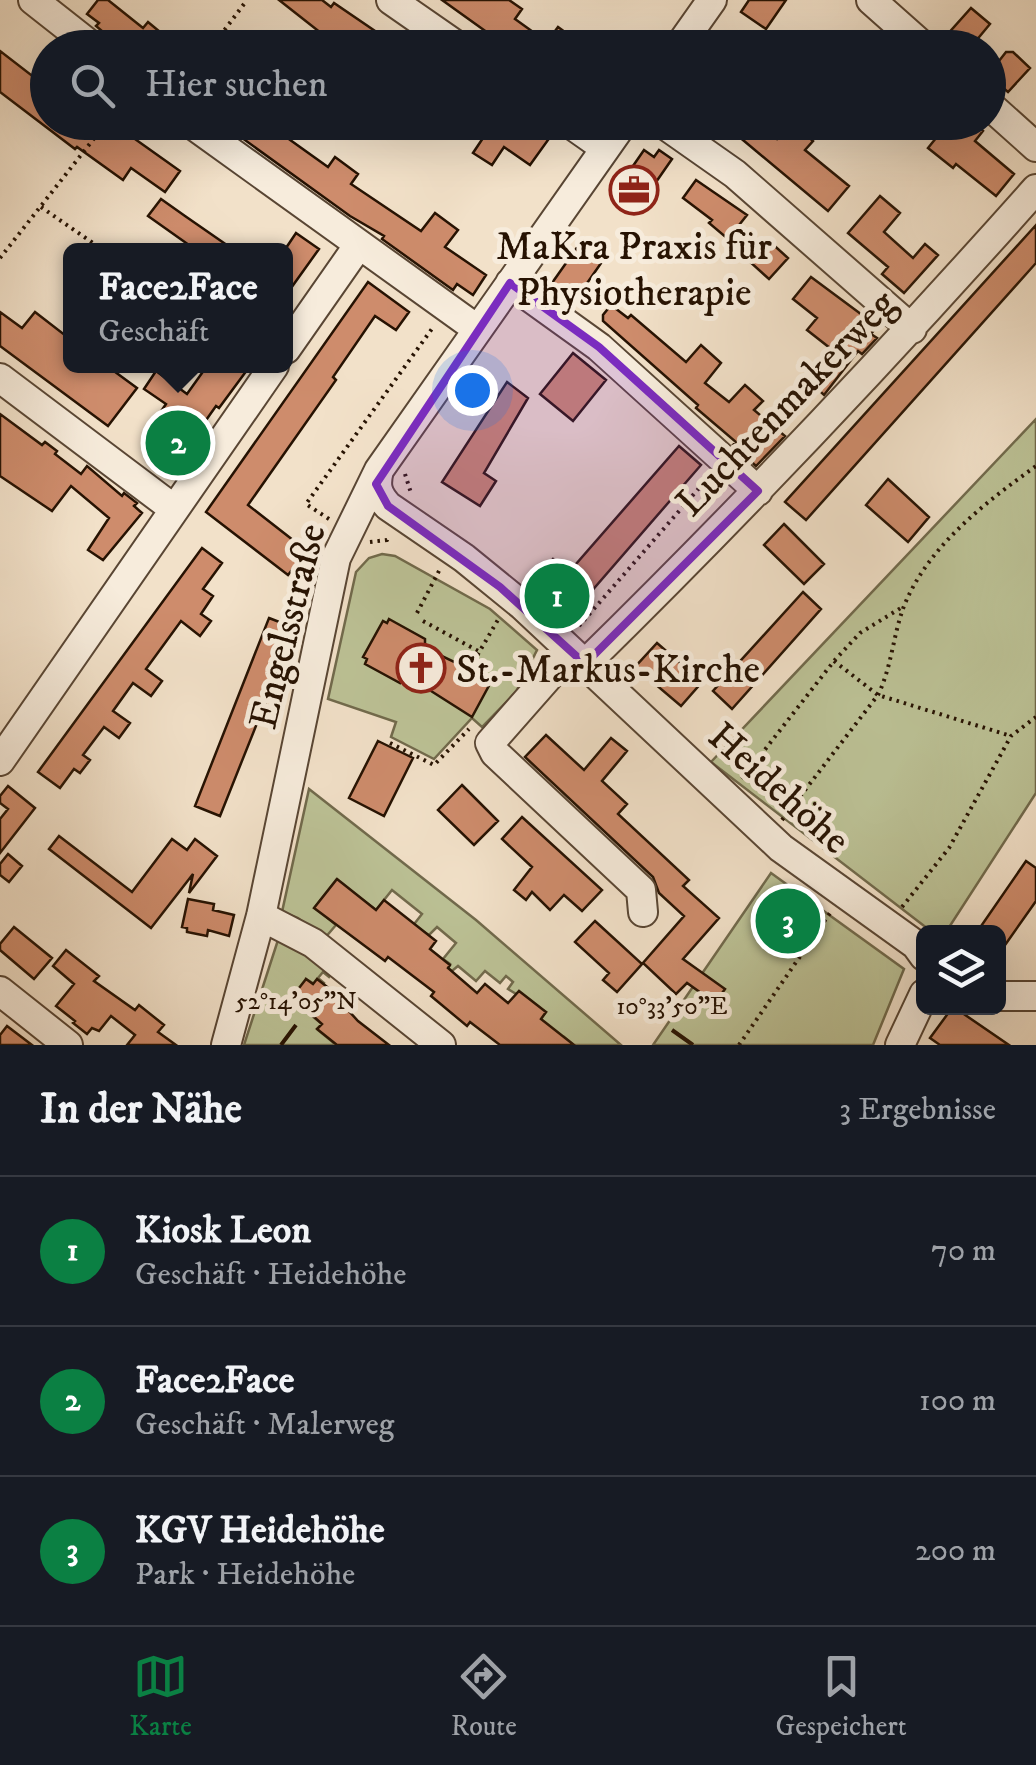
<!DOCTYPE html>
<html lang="de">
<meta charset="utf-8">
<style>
body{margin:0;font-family:"IM FELL DW Pica",serif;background:#242831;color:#f1f3f6}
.controls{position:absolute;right:30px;bottom:30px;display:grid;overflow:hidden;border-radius:15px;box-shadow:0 10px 40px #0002}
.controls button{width:90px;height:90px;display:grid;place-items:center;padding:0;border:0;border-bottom:2px solid #363941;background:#171b24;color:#f1f3f6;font:50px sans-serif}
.you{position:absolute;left:472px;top:390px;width:35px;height:35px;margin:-25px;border:8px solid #fff;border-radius:50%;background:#1a73e8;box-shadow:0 0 0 15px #1a73e833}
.badge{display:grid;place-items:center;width:65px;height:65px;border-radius:50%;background:#0b8043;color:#fff;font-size:32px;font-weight:700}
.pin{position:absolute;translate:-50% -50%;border:5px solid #fff;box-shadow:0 2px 10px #0006}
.popup{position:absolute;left:63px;top:243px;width:230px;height:130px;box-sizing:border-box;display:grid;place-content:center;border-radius:15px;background:#171b24;filter:drop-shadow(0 2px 8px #0005);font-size:32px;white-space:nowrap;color:#9ea1a6}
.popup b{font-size:38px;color:#f1f3f6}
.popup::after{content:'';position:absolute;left:50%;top:100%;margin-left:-20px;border:20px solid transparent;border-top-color:#171b24}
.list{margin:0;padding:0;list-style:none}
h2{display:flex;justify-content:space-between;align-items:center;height:130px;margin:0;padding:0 40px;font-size:42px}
h2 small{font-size:32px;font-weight:400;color:#9ea1a6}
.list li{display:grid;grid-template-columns:65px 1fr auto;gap:30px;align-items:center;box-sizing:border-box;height:150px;padding:0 40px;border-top:2px solid #363941}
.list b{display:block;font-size:38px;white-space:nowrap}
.list p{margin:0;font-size:32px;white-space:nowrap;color:#9ea1a6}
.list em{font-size:32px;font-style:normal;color:#9ea1a6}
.icon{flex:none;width:55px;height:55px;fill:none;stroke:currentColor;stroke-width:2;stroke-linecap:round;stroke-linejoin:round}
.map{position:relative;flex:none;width:1036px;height:1045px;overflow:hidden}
.search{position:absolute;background:#171b24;box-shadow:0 10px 40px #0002;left:30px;right:30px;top:30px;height:110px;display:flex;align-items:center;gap:25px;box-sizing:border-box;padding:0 35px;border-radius:55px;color:#9ea1a6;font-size:38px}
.sheet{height:580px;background:#171b24}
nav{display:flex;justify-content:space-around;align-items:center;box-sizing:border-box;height:140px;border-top:2px solid #363941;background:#171b24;font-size:28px;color:#9ea1a6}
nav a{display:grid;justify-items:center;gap:5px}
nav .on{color:#0b8043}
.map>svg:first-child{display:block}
</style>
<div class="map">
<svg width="1036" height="1045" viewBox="0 0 1036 1045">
<rect width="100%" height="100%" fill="#f2e1c9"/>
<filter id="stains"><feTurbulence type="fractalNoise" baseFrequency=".002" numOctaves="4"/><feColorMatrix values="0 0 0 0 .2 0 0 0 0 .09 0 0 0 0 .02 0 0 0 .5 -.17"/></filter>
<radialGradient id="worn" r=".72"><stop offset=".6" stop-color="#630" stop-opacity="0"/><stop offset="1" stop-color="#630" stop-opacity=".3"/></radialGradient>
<!-- green -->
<path fill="#bcc296" stroke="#716a4c" stroke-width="2.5" d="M1036 419V793L946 932H932L711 762Z
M382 554 395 556 490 609 537 650 516 692 482 727 472 718 434 759 391 737 396 722 328 699 356 572 369 558Z
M309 789 476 920 621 1045H574L564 1037 557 1044 529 1034 546 1012 508 989 513 982 506 976 500 983 485 971 476 981 458 966 452 971 448 968 450 964 443 959 456 943 437 927 429 935 422 931 404 937 422 914 392 890 376 910 336 880 315 907 336 925 324 939 298 918 282 912Z
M771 873 904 969 873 1045H653Z
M278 940C297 952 315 958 333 971L329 977 323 972 318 978 324 983 321 988 306 979 302 1008 322 1024 318 1030 335 1044 340 1038 339 1045H244Z"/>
<!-- building -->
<path fill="#ce8c6c" stroke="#261202" stroke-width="2.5" d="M98 0H108L143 28 148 22 160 32 148 48H122L96 26 99 23 87 14Z
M279 0H322L331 7 334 3 400 48H340Z
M442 0H509L522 9 515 19 547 42 558 27 587 48H509Z
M749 0H786L766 29 741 12Z
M971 8 990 24 970 48H958L946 36Z
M0 51 48 88V122H111L180 171 165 192 131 168 123 180 77 147 75 149 0 92Z
M1006 52H1013L1030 68 1008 92 988 75Z
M220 122H265L328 167 335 157 358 174 351 184 421 231 435 213 458 230 445 247 486 275 473 295 457 284 453 290 382 239 384 236 350 216Z
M460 122H529L548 140 530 165 504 147 492 165 473 153 483 138Z
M748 122H758L777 139 791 122 813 141 805 150 849 186 828 211 737 135Z
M949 122H973L983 131 975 141 1014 174 996 196 956 164 953 168 928 148Z
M644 150 654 157 659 150 672 159 638 208 615 192Z
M696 180 747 215 728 239 709 223 712 220 683 198Z
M880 196 900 213 884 232 913 258 925 244 938 255 904 293 882 274 888 267 848 233Z
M161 199 185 216 234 250H196L148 216Z
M1036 225V263L806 520 785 502Z
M296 233 319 249 286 295V248Z
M583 239 606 256 576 299 552 283Z
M768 240 788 258 769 279 749 261Z
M811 277 877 326 871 334 877 338 862 354 858 351 824 395 809 381 835 352 807 330 817 318 793 299Z
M368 282 409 312 396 330 375 316 333 377 336 380 248 505 307 551 288 575 206 512Z
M611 305 628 318 631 315 686 362 701 345 721 363 705 383 729 402 745 385 763 401 754 410 785 436 756 466 733 445 736 442 696 408 698 405 603 321V315Z
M0 312 22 328 35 312 70 339V366H107L137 388 108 426 0 346Z
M573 353 606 380 573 421 540 394Z
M207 366H250L219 408 216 406 171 470 145 451 150 443 143 438 166 404 144 389 156 371 187 394Z
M507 382 528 398 484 473 496 481 480 506 442 482Z
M0 414 42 445 45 442 57 451 55 454 81 474 87 466 122 496 124 493 137 503 134 506 142 513 103 560 88 550 109 518 71 486 52 511 0 476Z
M679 446 701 465 570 616 548 597 557 586 541 573 553 559 569 572Z
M888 479 929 517 908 542 866 505Z
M784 524 824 564 804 584 764 545Z
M202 548 222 563 203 589 213 596 201 614 211 621 200 636 181 621 146 669 162 681 151 696 133 683 113 711 130 723 119 738 104 727 83 755 90 760 80 773 74 769 60 788 38 772Z
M803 592 821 609 732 709 713 691Z
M269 618 295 628 220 816 195 806Z
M389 619 425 639V648L492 680 472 717 409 677 407 681 402 679 400 683 365 664 367 659 363 657 383 621 387 623Z
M657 643 702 682 681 706 635 667Z
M546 735 584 770 611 738 627 751 602 781 627 804 618 814 689 880 683 886 719 918 683 959 725 989 715 1003 687 983 676 994 643 963 684 916 659 893 653 877 525 757Z
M378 741 413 758 384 816 349 798Z
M462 785 498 821 474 845 438 810Z
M8 786 35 808 0 853V819L8 809 0 803V796Z
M522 817 602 890 582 911 564 895 550 910 532 892 526 900 514 890 532 867 502 839Z
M59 836 132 892 172 839 187 850 195 839 217 856 189 893 193 874 151 928 49 849Z
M8 854 22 866 9 882 0 875V864Z
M1026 861 1036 868V901L998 955V932H977Z
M337 879 376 910 384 900 436 941 430 949 450 965 448 968 477 993 485 984 508 1003 519 991 546 1012 541 1019 574 1045H500L470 1022 467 1026 431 996 434 992 388 957 385 961 314 908Z
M188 899 214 904 213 910 234 915 229 936 208 930 207 936 187 932V928L182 927Z
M595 921 642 964 617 992 603 980 609 973 575 942Z
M14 927 52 958 34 979 0 950V944Z
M66 950 99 976 94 981 135 1010 139 1005 164 1025 158 1032 176 1045H127L135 1035 111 1016 99 1031 92 1028 87 1034 73 1023 75 1021 56 1006 74 984 53 966Z
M306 979 313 984 317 979 349 1004 346 1008 358 1021 389 1045H337L317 1029 322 1024 292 997Z
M952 1008H955L1009 1045H940L930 1038Z
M7 1026 32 1045H0V1035Z"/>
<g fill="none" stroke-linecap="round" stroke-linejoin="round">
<!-- minor casing -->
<g stroke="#594634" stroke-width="32">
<path id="minor" d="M33 0 94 48
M391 0 460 48
M871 0 925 48
M678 48 712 0
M988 104 1036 147
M189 122 477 329
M568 122 605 148
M661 122 735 174 912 329
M510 283 599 347 758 491
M286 349 358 246
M0 378 174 509
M379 470C375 486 377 494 388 506L464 558 523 606 781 848 916 945 924 956
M571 651 490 743 495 753 641 890 643 912
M585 664C741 511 891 352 1036 189
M0 761 274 366
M261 916 313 943 441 1045
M0 991 68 1045
M998 996H1036
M226 1045 261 916 336 558 379 470 624 122
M900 1045 924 994"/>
</g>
<!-- path -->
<path stroke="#261202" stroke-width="4" stroke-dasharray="2.5 5" stroke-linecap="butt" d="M211 48 247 0
M41 207 103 250
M0 258 107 122
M405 474 411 493
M329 519 306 504 434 326
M370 542 387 540 388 537
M417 613 440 569
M423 621 480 652
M579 626 707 479
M834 661 878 695 1011 736
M470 668 499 618
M390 743 434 765 469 729
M742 779 834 661 860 633 904 606
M782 820 878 695C892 666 893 635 904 606 928 546 986 502 1036 466
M902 907 949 848 1011 736 1036 717
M739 1045 830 913"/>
<!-- minor -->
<use href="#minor" stroke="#f7ecdc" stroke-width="28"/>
</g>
<!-- marked area -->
<path fill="#7b2cbf" fill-opacity="0.2" stroke="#7b2cbf" stroke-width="8" stroke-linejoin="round" d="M510 283 599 347 758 491 585 664 500 587 388 506 376 484Z"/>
<!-- ticks -->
<path fill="none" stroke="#261202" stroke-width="4" d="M672 1030 693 1045M281 1045 296 1025"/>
<!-- icons -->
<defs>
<g id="office-ring" transform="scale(2.5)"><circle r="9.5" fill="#f7ecdc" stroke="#8f2418" stroke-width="1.5"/><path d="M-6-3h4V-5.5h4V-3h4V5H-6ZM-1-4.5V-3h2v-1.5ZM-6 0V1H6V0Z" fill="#8f2418"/></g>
<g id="church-ring" transform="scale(2.5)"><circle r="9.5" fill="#f7ecdc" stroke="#8f2418" stroke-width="1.5"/><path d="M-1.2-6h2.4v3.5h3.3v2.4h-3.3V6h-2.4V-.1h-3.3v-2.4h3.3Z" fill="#8f2418"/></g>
</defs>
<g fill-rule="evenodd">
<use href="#office-ring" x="634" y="190"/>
<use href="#church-ring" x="421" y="668"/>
</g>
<g text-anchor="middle" stroke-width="10" stroke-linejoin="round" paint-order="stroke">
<!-- poi labels -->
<g font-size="40" fill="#261202" stroke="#f7ecdc">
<text x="634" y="259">MaKra Praxis für<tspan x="634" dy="46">Physiotherapie</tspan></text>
<text x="456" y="682" text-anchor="start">St.-Markus-Kirche</text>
</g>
<!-- street labels -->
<g font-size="40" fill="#261202" stroke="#f7ecdc">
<text transform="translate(785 402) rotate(-46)" y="14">Luchtenmakerweg</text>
<text transform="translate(286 626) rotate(-76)" y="14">Engelsstraße</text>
<text transform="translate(780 787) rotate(42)" y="14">Heidehöhe</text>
</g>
</g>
<g font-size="25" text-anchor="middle" fill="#261202" stroke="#f7ecdc" stroke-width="10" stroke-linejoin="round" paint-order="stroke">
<text x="296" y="1009">52°14'05"N</text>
<text x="672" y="1014">10°33'50"E</text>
</g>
<rect width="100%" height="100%" filter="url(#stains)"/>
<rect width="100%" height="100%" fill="url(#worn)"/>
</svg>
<div class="controls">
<button><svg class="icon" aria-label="layers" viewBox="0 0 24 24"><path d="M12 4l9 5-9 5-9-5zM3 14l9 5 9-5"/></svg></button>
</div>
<div class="you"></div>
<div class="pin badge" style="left:557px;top:596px">1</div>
<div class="pin badge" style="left:178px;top:443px">2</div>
<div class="popup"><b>Face2Face</b>Geschäft</div>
<div class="pin badge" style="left:788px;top:921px">3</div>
<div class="search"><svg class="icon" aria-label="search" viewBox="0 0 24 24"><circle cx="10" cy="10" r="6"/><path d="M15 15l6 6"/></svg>Hier suchen</div>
</div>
<section class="sheet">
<h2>In der Nähe<small>3 Ergebnisse</small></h2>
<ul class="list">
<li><span class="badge">1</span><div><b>Kiosk Leon</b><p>Geschäft · Heidehöhe</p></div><em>70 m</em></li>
<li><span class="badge">2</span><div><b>Face2Face</b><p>Geschäft · Malerweg</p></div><em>100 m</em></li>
<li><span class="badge">3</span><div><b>KGV Heidehöhe</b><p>Park · Heidehöhe</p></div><em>200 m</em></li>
</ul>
</section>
<nav>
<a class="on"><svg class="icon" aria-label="map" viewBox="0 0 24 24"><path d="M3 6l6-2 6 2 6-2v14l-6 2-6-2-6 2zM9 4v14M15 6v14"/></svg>Karte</a>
<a><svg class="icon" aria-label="directions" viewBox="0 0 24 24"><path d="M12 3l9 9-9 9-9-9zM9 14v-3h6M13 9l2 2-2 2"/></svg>Route</a>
<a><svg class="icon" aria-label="saved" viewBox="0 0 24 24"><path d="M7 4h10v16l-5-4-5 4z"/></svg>Gespeichert</a>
</nav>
